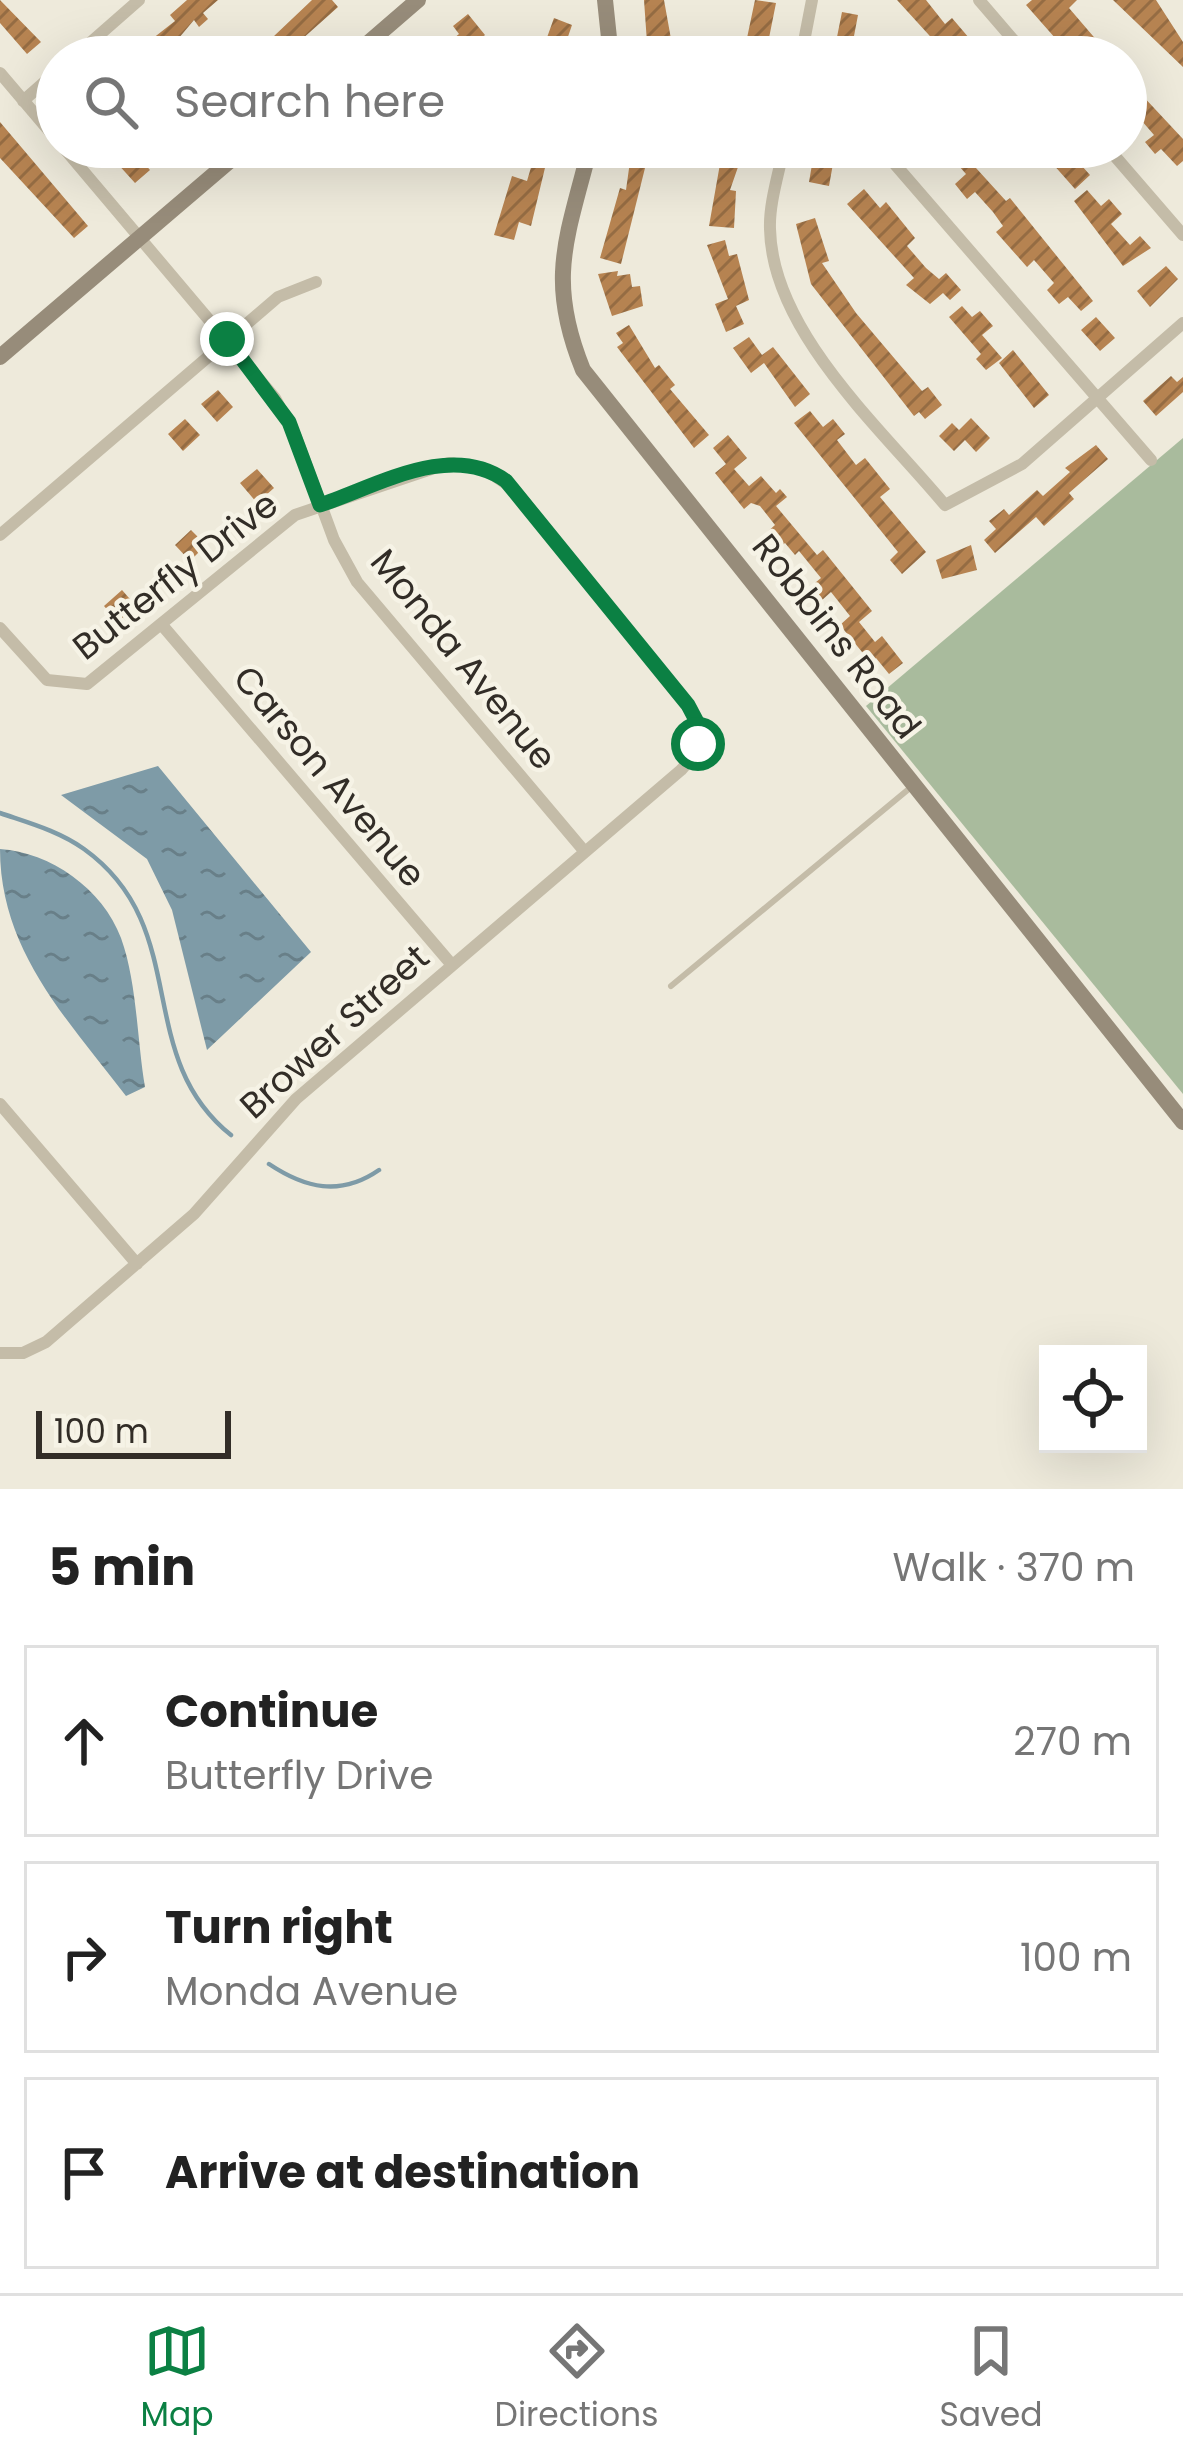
<!DOCTYPE html>
<meta charset="utf-8">
<style>
body{margin:0;font-family:Poppins,sans-serif;background:#f2f2f2;color:#222}
.controls{position:absolute;right:36px;bottom:36px;display:grid;overflow:hidden;border-radius:0px;box-shadow:0 12px 48px #0002}
.controls button{width:108px;height:108px;display:grid;place-items:center;padding:0;border:0;border-bottom:3px solid #e0e0e0;background:#fff;color:#222;font:60px sans-serif}
.scale{position:absolute;left:36px;bottom:30px;width:195px;box-sizing:border-box;padding-left:12px;border:6px solid #322d27;border-top:0;font-size:33px;line-height:42px;white-space:nowrap;color:#322d27;-webkit-text-stroke:9px #f6f3e6;paint-order:stroke}
.stop{position:absolute;width:36px;height:36px;margin:-27px;border:9px solid #0b8043;border-radius:50%;background:#fff}
.stop.end{background:#0b8043;border-color:#fff;box-shadow:0 3px 12px #0008}
.list{margin:0;padding:0;list-style:none}
h2{display:flex;justify-content:space-between;align-items:center;height:156px;margin:0;padding:0 48px;font-size:51px}
h2 small{font-size:39px;font-weight:400;color:#767676}
.list li{display:grid;grid-template-columns:78px 1fr auto;gap:36px;align-items:center;box-sizing:border-box;height:192px;margin:0 24px 24px;padding:0 24px;border:3px solid #e0e0e0;border-radius:0px}
.list b{display:block;font-size:45px;white-space:nowrap}
.list p{margin:0;font-size:39px;white-space:nowrap;color:#767676}
.list em{font-size:39px;font-style:normal;color:#767676}
.icon{flex:none;width:66px;height:66px;fill:none;stroke:currentColor;stroke-width:2;stroke-linecap:round;stroke-linejoin:round}
.map{position:relative;flex:none;width:1183px;height:1489px;overflow:hidden}
.search{position:absolute;background:#fff;box-shadow:0 12px 48px #0002;left:36px;right:36px;top:36px;height:132px;display:flex;align-items:center;gap:30px;box-sizing:border-box;padding:0 42px;border-radius:66px;color:#767676;font-size:45px}
.sheet{height:804px;background:#fff}
nav{display:flex;justify-content:space-around;align-items:center;box-sizing:border-box;height:168px;border-top:3px solid #e0e0e0;background:#fff;font-size:33px;color:#767676}
nav a{display:grid;justify-items:center;gap:6px}
nav .on{color:#0b8043}
.map>svg:first-child{display:block}
</style>
<div class="map">
<svg width="1183" height="1489" viewBox="0 0 1183 1489">
<defs>
<pattern id="water-ripples" width="26" height="14" patternUnits="userSpaceOnUse" patternTransform="scale(3)"><rect width="26" height="14" fill="#7e9ba7"/><path d="M2 4q2-2 4 0t4 0M15 11q2-2 4 0t4 0" fill="none" stroke="#687f88"/></pattern>
<pattern id="building-hatch" width="6" height="6" patternUnits="userSpaceOnUse" patternTransform="scale(3)"><rect width="6" height="6" fill="#b68351"/><path d="M-1 1l2-2M0 6l6-6M5 7l2-2" fill="none" stroke="#956c43"/></pattern>
</defs>
<rect width="100%" height="100%" fill="#eeeadb"/>
<!-- green -->
<path fill="#a9bb9d" d="M1183 438V1094L866 706Z"/>
<!-- water -->
<path fill="url(#water-ripples)" d="M158 766 311 952 207 1050 172 910 147 859 61 795Z
M0 849C50 852 103 889 121 938 137 982 137 1040 145 1087L126 1096C68 1020 0 951 0 849Z"/>
<g fill="none" stroke-linecap="round" stroke-linejoin="round">
<!-- stream -->
<path stroke="#7e9ba7" stroke-width="4.5" d="M0 813C29 823 59 831 84 849 194 928 131 1055 231 1135
M269 1164C305 1188 340 1197 379 1170"/>
</g>
<!-- building -->
<path fill="url(#building-hatch)" d="M0 0 41 42 27 54 0 23Z
M187 0H218L203 13 208 19 199 27 194 20 163 57H129L175 21 170 15Z
M312 0H332L338 7 282 57H252Z
M644 0H664L671 39 677 40 676 57H648Z
M755 0 776 3 768 43 761 41 756 57H743Z
M897 0H926L945 24 952 18 981 52 949 57Z
M1032 0H1077L1069 8 1111 57H1086L1071 40 1063 47 1026 5Z
M1113 0H1156L1183 42V67Z
M842 12 858 15 850 57H833Z
M468 14 485 35 458 57H417L433 44 438 51 459 34 453 26Z
M554 18 572 25 561 57H540Z
M1126 78 1183 139V161L1177 166 1161 149 1155 154 1145 142 1154 135 1135 113 1126 122Z
M0 122 88 226 74 238 0 158Z
M537 147H550L531 226 519 222 514 240 494 235 512 176 527 181Z
M632 147H657L653 162 647 160 621 264 600 258 620 188 626 190Z
M723 147H745L730 190 736 191 734 228 709 226Z
M815 147H836L829 186 809 182Z
M922 147H977L966 157 1006 201 1010 198 1093 301 1081 311 1068 297 1059 304 1047 290 1054 283 1034 260 1027 267 996 232 1003 226 993 212 975 192 967 199 955 184 966 174 952 158 938 165Z
M1027 147H1065L1090 175 1075 189 1044 154 1037 159Z
M131 148 150 170 135 183 116 162Z
M864 189 880 208 886 202 915 238 907 246 926 268 939 279 946 273 961 290 950 300 943 293 930 304 906 285 914 278 847 204Z
M1087 190 1101 206 1109 199 1122 214 1111 224 1130 245 1140 236 1151 248 1123 266 1074 201Z
M815 218 829 261 822 263 856 313 922 391 928 387 942 405 925 419 919 412 914 416 811 284 796 224Z
M725 240 729 256 737 254 749 300 736 306 744 324 726 332 715 304 728 299 707 245Z
M1166 266 1178 279 1150 307 1137 291Z
M618 271 617 276 630 274 632 287 640 286 643 306 612 316 598 274Z
M962 306 972 317 980 311 993 326 982 335 1002 358 986 370 976 359 981 354 949 317Z
M1096 317 1115 338 1100 351 1081 330Z
M629 325 655 368 659 365 675 385 670 389 709 435 694 448 617 347 623 343 616 333Z
M749 337 762 355 773 347 810 394 795 407 764 363 751 373 733 348Z
M1013 350 1049 395 1034 408 999 363Z
M1171 376 1177 382 1183 377V392L1156 416 1143 401Z
M218 390 233 407 217 422 201 404Z
M810 411 823 427 833 419 845 434 837 440 856 465 865 458 890 489 880 497 926 552 902 574 890 560 898 552 794 423Z
M971 418 990 438 976 452 965 440 954 451 939 436 952 423 959 430Z
M185 419 200 435 183 451 168 434Z
M728 435 747 458 734 469 749 486 761 476 776 493 780 489 787 497 776 506 817 555 823 550 872 611 859 622 875 642 882 636 903 663 889 674 876 658 871 663 840 625 850 616 831 592 821 601 810 587 821 578 799 551 795 555 785 543 777 549 765 534 775 525 760 506 751 503 744 509 715 473 726 464 713 448Z
M1096 445 1108 459 1069 493 1074 499 1044 526 1036 517 995 553 984 540 996 529 989 521 1004 509 1009 515 1037 490 1043 496 1070 472 1065 468Z
M257 469 274 488 257 503 240 483Z
M191 530 206 545 190 561 175 545Z
M971 545 977 570 942 579 936 560Z
M122 590 136 606 118 622 104 606Z"/>
<g fill="none" stroke-linecap="round" stroke-linejoin="round">
<!-- lane -->
<path stroke="#c4bca8" stroke-width="6" d="M671 986 910 788"/>
<!-- street -->
<path stroke="#c4bca8" stroke-width="12" d="M979 0 1028 57
M74 57 139 0
M801 57 812 0
M0 73 57 140
M23 101 57 71
M63 147 275 398 296 437 334 540 357 582 585 852
M784 147C779 173 769 203 770 229 772 332 882 429 945 505L1022 464 1183 323
M880 147 1151 460
M1107 147 1183 235
M0 535 278 297 316 282
M162 625 452 965
M0 628 47 680 87 684 295 515 449 463 483 468 514 489 688 705C704 729 701 749 681 770L296 1099 194 1214 46 1342 23 1353H0
M0 1104 137 1264"/>
<!-- secondary -->
<path stroke="#978c7a" stroke-width="16" d="M605 0 611 57
M352 57 418 0
M590 147C567 238 546 279 583 370L1183 1122
M0 357 246 147"/>
</g>
<g fill="none" stroke-linecap="round" stroke-linejoin="round">
<!-- route -->
<path stroke="#0b8043" stroke-width="15" d="M227 339 289 422 320 505C377 486 451 441 506 481L688 705 697 722 698 744"/>
</g>
<g text-anchor="middle" stroke-width="9" stroke-linejoin="round" paint-order="stroke">
<!-- street labels -->
<g font-size="36" fill="#322d27" stroke="#f6f3e6">
<text transform="translate(175 575) rotate(-38)" y="13">Butterfly Drive</text>
<text transform="translate(837 636) rotate(52)" y="13">Robbins Road</text>
<text transform="translate(464 659) rotate(51)" y="13">Monda Avenue</text>
<text transform="translate(330 776) rotate(50)" y="13">Carson Avenue</text>
<text transform="translate(334 1031) rotate(-42)" y="13">Brower Street</text>
</g>
</g>
</svg>
<div class="controls">
<button><svg class="icon" aria-label="locate" viewBox="0 0 24 24"><circle cx="12" cy="12" r="6"/><path d="M12 2v4M12 18v4M2 12h4M18 12h4"/></svg></button>
</div>
<div class="scale">100 m</div>
<div class="stop" style="left:698px;top:744px"></div>
<div class="stop end" style="left:227px;top:339px"></div>
<div class="search"><svg class="icon" aria-label="search" viewBox="0 0 24 24"><circle cx="10" cy="10" r="6"/><path d="M15 15l6 6"/></svg>Search here</div>
</div>
<section class="sheet">
<h2>5 min<small>Walk · 370 m</small></h2>
<ul class="list">
<li><svg class="icon" aria-label="ahead" viewBox="0 0 24 24"><path d="M12 20V5M6 11l6-6 6 6"/></svg><div><b>Continue</b><p>Butterfly Drive</p></div><em>270 m</em></li>
<li><svg class="icon" aria-label="right" viewBox="0 0 24 24"><path d="M7 20v-9h11M14 6l5 5-5 5"/></svg><div><b>Turn right</b><p>Monda Avenue</p></div><em>100 m</em></li>
<li><svg class="icon" aria-label="arrive" viewBox="0 0 24 24"><path d="M6 21V4h12l-3 4 3 4H6"/></svg><div><b>Arrive at destination</b></div></li>
</ul>
</section>
<nav>
<a class="on"><svg class="icon" aria-label="map" viewBox="0 0 24 24"><path d="M3 6l6-2 6 2 6-2v14l-6 2-6-2-6 2zM9 4v14M15 6v14"/></svg>Map</a>
<a><svg class="icon" aria-label="directions" viewBox="0 0 24 24"><path d="M12 3l9 9-9 9-9-9zM9 14v-3h6M13 9l2 2-2 2"/></svg>Directions</a>
<a><svg class="icon" aria-label="saved" viewBox="0 0 24 24"><path d="M7 4h10v16l-5-4-5 4z"/></svg>Saved</a>
</nav>
